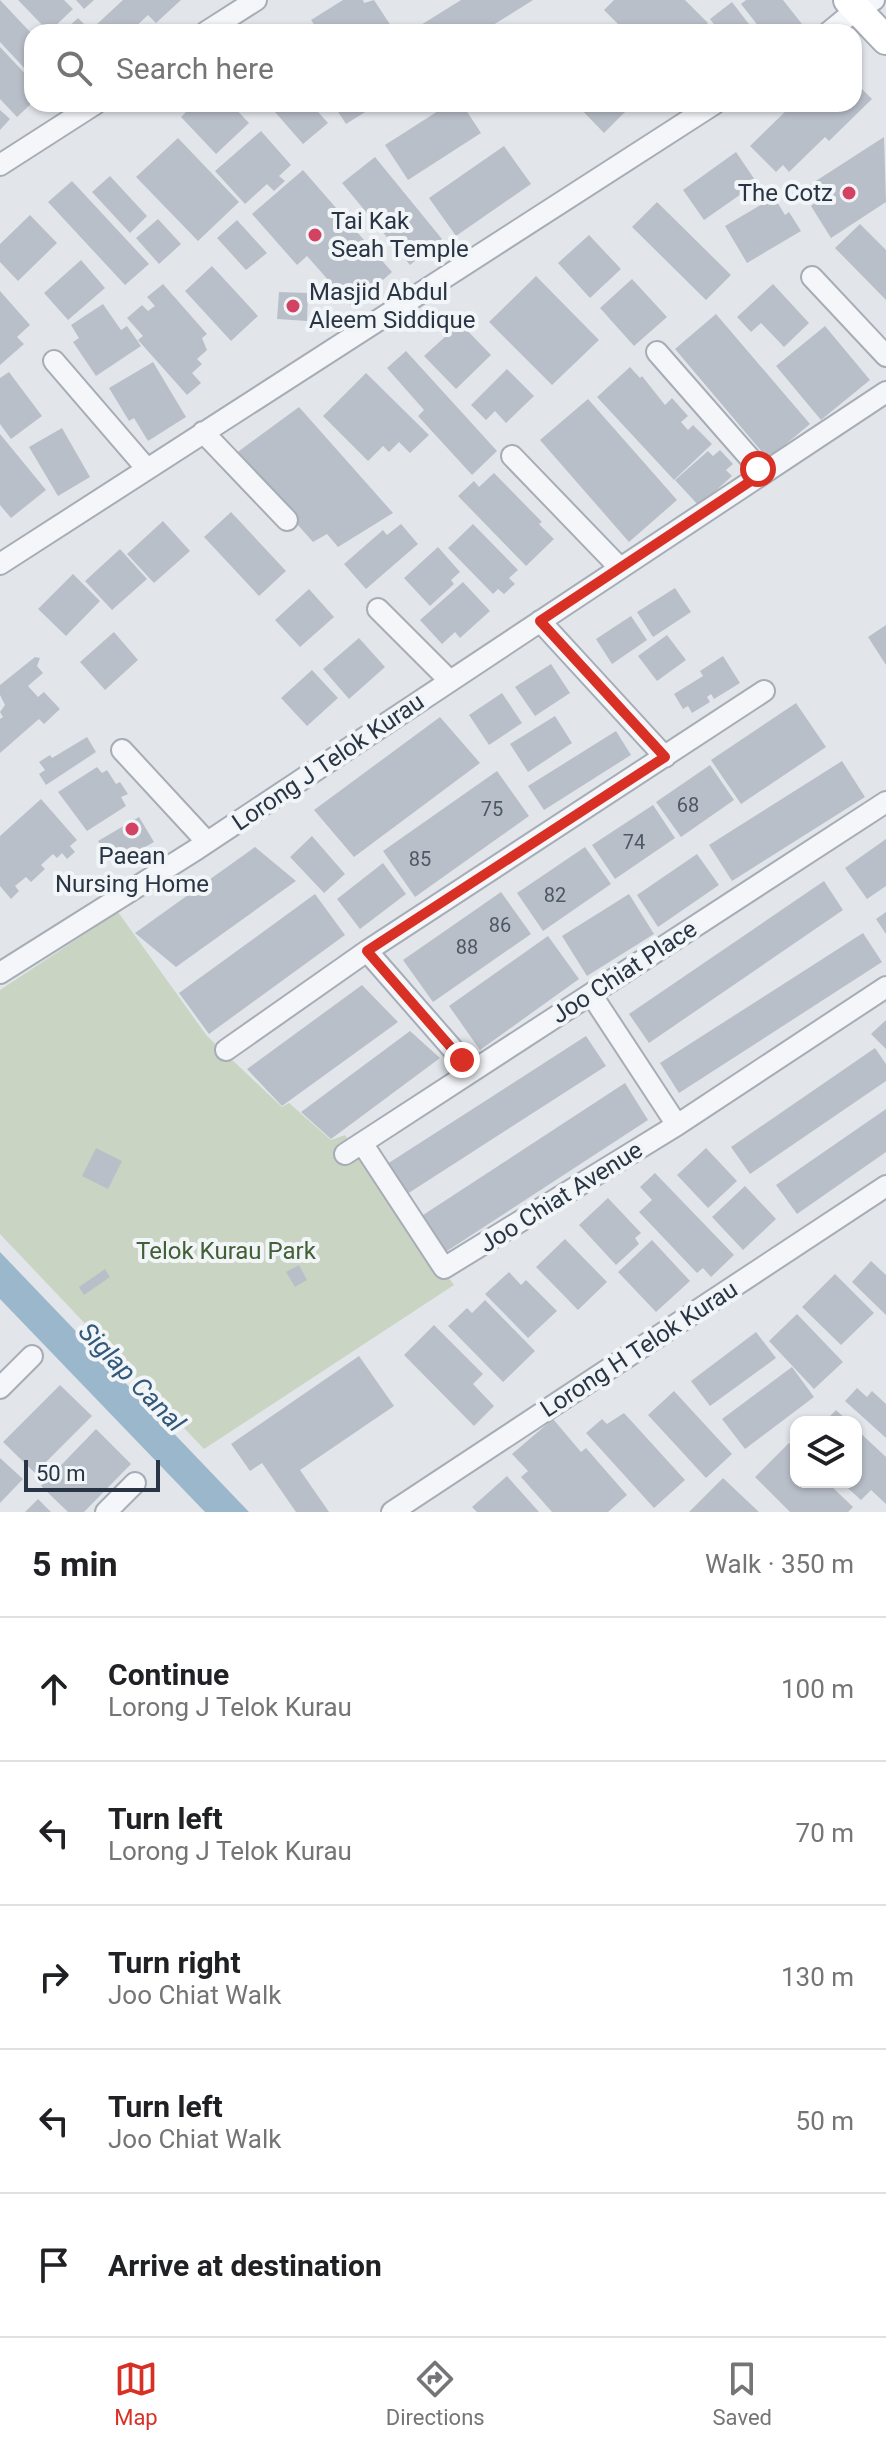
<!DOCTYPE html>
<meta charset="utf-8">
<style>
body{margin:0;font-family:Roboto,sans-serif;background:#f6f6f6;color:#202124}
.controls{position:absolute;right:24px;bottom:24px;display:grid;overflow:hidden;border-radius:16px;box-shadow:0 2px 6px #0004}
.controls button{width:72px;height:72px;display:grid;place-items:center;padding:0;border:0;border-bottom:2px solid #e0e0e0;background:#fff;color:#202124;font:40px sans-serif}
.scale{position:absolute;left:24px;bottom:20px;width:136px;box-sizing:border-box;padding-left:8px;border:4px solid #293544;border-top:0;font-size:22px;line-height:28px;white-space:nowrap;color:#293544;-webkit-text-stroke:6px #f2f5f8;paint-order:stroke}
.stop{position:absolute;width:24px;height:24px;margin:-18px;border:6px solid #d93025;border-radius:50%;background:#fff}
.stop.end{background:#d93025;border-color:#fff;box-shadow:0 2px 8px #0008}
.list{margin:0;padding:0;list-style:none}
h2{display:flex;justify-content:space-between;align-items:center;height:104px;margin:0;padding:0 32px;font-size:34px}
h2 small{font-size:26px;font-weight:400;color:#757577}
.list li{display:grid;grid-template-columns:52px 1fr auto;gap:24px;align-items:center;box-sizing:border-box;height:144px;padding:0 32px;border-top:2px solid #e0e0e0}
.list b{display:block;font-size:30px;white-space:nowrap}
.list p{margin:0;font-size:26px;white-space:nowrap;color:#757577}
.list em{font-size:26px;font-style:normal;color:#757577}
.icon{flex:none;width:44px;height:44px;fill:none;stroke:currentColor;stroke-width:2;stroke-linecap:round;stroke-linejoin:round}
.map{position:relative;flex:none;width:886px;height:1512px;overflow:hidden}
.search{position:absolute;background:#fff;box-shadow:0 2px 6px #0004;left:24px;right:24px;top:24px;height:88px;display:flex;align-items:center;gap:20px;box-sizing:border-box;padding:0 28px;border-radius:24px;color:#757577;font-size:30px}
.sheet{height:824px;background:#fff}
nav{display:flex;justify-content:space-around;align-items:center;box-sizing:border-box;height:112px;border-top:2px solid #e0e0e0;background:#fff;font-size:22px;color:#757577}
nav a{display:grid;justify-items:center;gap:4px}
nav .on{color:#d93025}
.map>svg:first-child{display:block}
</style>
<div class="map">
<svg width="886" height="1512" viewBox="0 0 886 1512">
<rect width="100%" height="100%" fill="#e2e6eb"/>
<!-- green -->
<path fill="#c9d5c2" d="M118 912 207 1036 282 1107 289 1103 331 1140 345 1135 454 1285 204 1449 0 1234V990Z"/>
<!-- water -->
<path fill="#9bb7cc" d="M0 1252 249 1512H205L0 1299Z"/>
<!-- building -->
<path fill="#b9bfc9" d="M0 0 32 34V67L27 71 0 42Z
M18 0H64L73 9 49 32Z
M76 0H94L84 9Z
M123 0H181L156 23 148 15 130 32H103L96 25Z
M343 0H363L364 3 374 0 395 32H314L318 30 311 20Z
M461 0H533L482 32H418L416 28Z
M614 0H685L708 23 699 32H626L604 10Z
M746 0H783L802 24 792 32H763L741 4Z
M732 2 755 32H720L710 19Z
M78 18 92 32H63Z
M0 47 32 81V103L17 117 0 99Z
M854 81 872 99 829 141 825 137 789 172 783 165 776 172 750 146 793 104H854Z
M182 104H231L249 123 216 154 181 117 188 110Z
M268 104H311L328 123 303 144Z
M333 104H378L346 124Z
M449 104H462L481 133 408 180 385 145Z
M576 104H633L604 133Z
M0 110 10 119 0 130Z
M261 131 291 165 279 176 285 181 274 191 267 184 245 204 215 171Z
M884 137 886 202 831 238 811 206 817 201 808 186Z
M178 138 239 202 198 241 136 177Z
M504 146 531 184 456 236 429 198Z
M736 152 757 183 704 220 683 190Z
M375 157 442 239 410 265 342 183Z
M303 170 392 272 352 307 307 256 297 265 252 214Z
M110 176 147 216 130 233 92 192Z
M72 181 149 264 125 285 48 202Z
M774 197 785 215 789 212 801 231 747 263 725 226Z
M657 202 731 275 706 300 632 227Z
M30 215 57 243 18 281 0 262V244Z
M158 219 181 244 159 264 136 238Z
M237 220 267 253 246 270 217 238Z
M860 224 886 250V300L835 248Z
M589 235 621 269 590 298 558 263Z
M81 260 105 288 68 320 44 293Z
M212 266 258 316 231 341 185 291Z
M536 276 599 340 552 385 489 322Z
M632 279 667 317 634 346 600 308Z
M163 284 207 334 202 338 207 350 197 359 202 364 192 373 201 383 187 395 138 340 143 336 127 318 142 305 148 311 155 306 147 297Z
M773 284 809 323 784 347 761 323 751 332 737 317Z
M0 291 30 325 17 337 24 344 0 365Z
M279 292 308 293 307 321 277 319Z
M103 304 121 330 127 326 141 346 96 376 73 342 79 338 71 325Z
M716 314 810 424 768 459 675 349Z
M460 323 491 355 456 389 424 356Z
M825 326 870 380 821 420 776 366Z
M406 351 497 451 472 475 418 416 424 410 387 368Z
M153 362 186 417 148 441 134 418 129 421 109 388Z
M630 367 640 378 642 376 665 405 672 398 688 416 681 422 688 430 693 425 712 444 674 480 597 397Z
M507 369 534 396 506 423 495 411 486 420 471 405Z
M9 372 42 416 11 439 0 424V378Z
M366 373 429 435 410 453 399 442 389 452 383 446 368 461 323 416Z
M588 399 677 500 629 542 540 440Z
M299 407 393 513 338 547 327 534 313 542 235 454Z
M62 428 90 477 58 496 29 447Z
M0 434 46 490 11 518 0 505Z
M720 450 733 464 726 470 732 476 699 506 675 480 708 451 713 456Z
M494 473 542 522 539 524 554 539 526 566 458 496 474 481 479 487Z
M231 512 286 571 259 596 204 537Z
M163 521 190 551 154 583 127 554Z
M401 524 418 544 366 589 344 564 383 530 387 535Z
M473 524 518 570 509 578 515 584 504 594 498 589 493 594 448 548Z
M438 547 460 572 451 580 454 584 430 606 404 578Z
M120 549 147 579 112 610 85 581Z
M73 574 100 601 66 636 38 609Z
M463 582 490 611 460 638 455 632 442 644 420 620Z
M675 588 691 612 653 637 637 612Z
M309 589 334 617 300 647 275 620Z
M631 616 647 640 612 664 596 639Z
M886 625V665L868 637Z
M114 632 138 660 105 690 80 662Z
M667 635 686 660 657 681 638 656Z
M359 638 385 667 349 699 323 669Z
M723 656 740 683 714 699 711 694 707 697 710 702 692 713 688 706 683 709 674 694 703 676 700 671Z
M35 657 40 658 37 666 43 673 28 686 38 697 44 692 60 709 44 724 39 719 0 753V719L3 717 0 712 5 705 0 695V685Z
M551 664 570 693 535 716 515 687Z
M312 670 338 698 307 726 281 698Z
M502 693 522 723 489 745 469 715Z
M796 703 826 747 741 804 711 760Z
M555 716 572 743 528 772 510 744Z
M440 717 480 763 354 857 314 810Z
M616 731 631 755 544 810 528 786Z
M87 737 96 752 46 785 39 774 45 770 39 762 50 755 52 758Z
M842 761 865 797 732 881 709 845Z
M710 765 734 800 681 837 656 802Z
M97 767 102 773 107 770 116 784 120 782 128 794 121 797 126 806 87 831 58 792Z
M497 771 529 816 415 897 383 851Z
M41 799 77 840 70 846 75 852 67 859 62 853 57 858 53 854 41 865 45 869 31 882 26 877 15 886 19 891 11 899 0 886V836Z
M653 805 675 838 615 879 592 845Z
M139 817 154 842 125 858 120 850 108 857 98 841Z
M312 836 345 874 324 893 290 857Z
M886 839V886L867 899 845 868Z
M255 847 296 881 176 967 135 933Z
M585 847 611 884 543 931 517 893Z
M697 854 719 885 658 927 637 895Z
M383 863 406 894 360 929 337 899Z
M824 881 843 910 649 1043 629 1014Z
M501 892 531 934 433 1002 403 960Z
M315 894 345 935 209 1034 179 993Z
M629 894 654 934 587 976 562 936Z
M886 912V934L876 919Z
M863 933 882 962 679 1093 660 1063Z
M548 936 579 979 480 1050 449 1006Z
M362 985 398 1022 282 1106 247 1069Z
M886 1020V1049L871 1034Z
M410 1031 440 1058 331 1139 301 1112Z
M586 1036 606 1066 404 1196 384 1166Z
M875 1048 886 1064V1081L750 1174 731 1147Z
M625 1083 648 1120 444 1253 420 1217Z
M886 1109V1152L797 1214 776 1185Z
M96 1148 122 1161 108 1189 82 1176Z
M706 1148 737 1181 708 1208 677 1175Z
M655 1173 734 1255 711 1277 703 1268 697 1273 639 1212 652 1200 640 1187Z
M745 1186 776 1219 743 1250 712 1217Z
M608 1198 641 1233 635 1238 639 1244 616 1265 579 1225Z
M565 1239 607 1282 578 1310 536 1267Z
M652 1240 690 1281 656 1312 618 1272Z
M871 1261 886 1275V1315L852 1282Z
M299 1265 307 1280 295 1287 286 1272Z
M105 1269 110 1277 84 1295 79 1287Z
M509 1272 521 1285 526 1280 557 1311 528 1338 485 1294Z
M835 1274 874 1313 841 1345 802 1307Z
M485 1300 535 1351 503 1382 448 1326 467 1308 472 1313Z
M797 1314 843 1362 814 1389 769 1341Z
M434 1325 483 1374 473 1384 494 1406 474 1426 404 1355Z
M756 1332 776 1358 710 1406 691 1381Z
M359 1356 394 1406 300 1470 329 1512H296L262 1463 250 1471 231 1444Z
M792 1367 814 1397 745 1449 722 1419Z
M60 1385 92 1416 35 1473 3 1442Z
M857 1388 867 1397 872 1391 886 1404V1438L845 1401Z
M674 1391 732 1454 706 1478 648 1415Z
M836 1410 849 1422H824Z
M624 1413 685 1480 654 1508 586 1433 602 1419 607 1424Z
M553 1419 581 1452 586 1448 627 1495 608 1512H552L521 1477 528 1471 512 1454Z
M96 1429 131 1464 84 1512H68L41 1486Z
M856 1429 886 1457V1504L871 1490 861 1500 841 1482H856Z
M789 1443 796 1450V1482H827L853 1507 848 1512H790L755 1477Z
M0 1458 23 1479 0 1503Z
M507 1476 539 1512H477L472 1507Z
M723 1478 759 1512H689Z
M38 1499 51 1512H25Z"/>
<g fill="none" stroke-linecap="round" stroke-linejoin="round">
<!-- street casing -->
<g stroke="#a7adb6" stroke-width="24">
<path id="street" d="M206 32 256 0
M829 32 863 4 874 0
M0 165 95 104
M812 277 886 356
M657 352 763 473
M54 361 147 469
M203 432 287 520
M512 456 620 568
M0 564 714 104
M378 609 450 681
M540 621 665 757
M122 750 207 842
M367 951 471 1070
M0 973 197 849 886 392
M591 994 677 1125
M226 1050 367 951 764 691
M362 1143 444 1268 677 1125 886 987
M345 1154 886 802
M0 1388 32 1356
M106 1512 135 1483
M392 1512 886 1186"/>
</g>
<!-- secondary casing -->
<g stroke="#a7adb6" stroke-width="32">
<path id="secondary" d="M848 0 886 40"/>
</g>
<!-- street -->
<use href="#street" stroke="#f5f6f9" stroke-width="20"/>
<!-- secondary -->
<use href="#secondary" stroke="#fff" stroke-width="28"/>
</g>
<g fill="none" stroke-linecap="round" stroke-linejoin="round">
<!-- route -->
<path stroke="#d93025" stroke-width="10" d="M462 1060 367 951 665 757 540 621 763 473 758 469"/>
</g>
<!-- markers -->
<g fill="#d44263" stroke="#f2f5f8" stroke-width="3">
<circle cx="849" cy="193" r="8"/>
<circle cx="315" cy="235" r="8"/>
<circle cx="293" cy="306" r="8"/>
<circle cx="132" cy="829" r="8"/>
</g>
<g text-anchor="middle" stroke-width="8" stroke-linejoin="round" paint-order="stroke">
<!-- number labels -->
<g font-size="20" fill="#4d5865">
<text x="688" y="812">68</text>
<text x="492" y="816">75</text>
<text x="634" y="849">74</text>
<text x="420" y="866">85</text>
<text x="555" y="902">82</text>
<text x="500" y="932">86</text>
<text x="467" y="954">88</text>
</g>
<!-- poi labels -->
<g font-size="24" fill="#293544" stroke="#f2f5f8" text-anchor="start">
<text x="833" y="201" text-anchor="end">The Cotz</text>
<text x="331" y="229">Tai Kak<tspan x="331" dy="28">Seah Temple</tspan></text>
<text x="309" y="300">Masjid Abdul<tspan x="309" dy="28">Aleem Siddique</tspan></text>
<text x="132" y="864" text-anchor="middle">Paean<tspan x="132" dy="28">Nursing Home</tspan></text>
</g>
<!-- street labels -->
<g font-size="24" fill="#293544" stroke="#f2f5f8">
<text transform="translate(328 762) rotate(-34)" y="8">Lorong J Telok Kurau</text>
<text transform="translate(624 972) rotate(-33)" y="8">Joo Chiat Place</text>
<text transform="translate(561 1197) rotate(-32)" y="8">Joo Chiat Avenue</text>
<text transform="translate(639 1349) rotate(-33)" y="8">Lorong H Telok Kurau</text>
</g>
<!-- park labels -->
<g font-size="24" fill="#416036" stroke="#f2f5f8">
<text x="226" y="1259">Telok Kurau Park</text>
</g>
<!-- water labels -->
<g font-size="26" font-style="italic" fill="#315779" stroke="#f2f5f8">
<text transform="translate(132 1377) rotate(46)" y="9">Siglap Canal</text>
</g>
</g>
</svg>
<div class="controls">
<button><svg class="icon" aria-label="layers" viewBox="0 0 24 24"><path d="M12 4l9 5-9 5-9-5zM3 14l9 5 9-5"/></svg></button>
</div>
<div class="scale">50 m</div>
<div class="stop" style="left:758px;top:469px"></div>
<div class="stop end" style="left:462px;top:1060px"></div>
<div class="search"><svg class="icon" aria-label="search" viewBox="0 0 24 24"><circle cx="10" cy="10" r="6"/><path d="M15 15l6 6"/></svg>Search here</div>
</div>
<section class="sheet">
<h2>5 min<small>Walk · 350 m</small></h2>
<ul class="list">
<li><svg class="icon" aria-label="ahead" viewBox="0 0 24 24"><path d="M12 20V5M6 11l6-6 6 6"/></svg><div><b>Continue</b><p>Lorong J Telok Kurau</p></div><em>100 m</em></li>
<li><svg class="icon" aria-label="left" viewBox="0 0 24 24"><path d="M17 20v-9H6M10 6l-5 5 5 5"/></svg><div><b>Turn left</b><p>Lorong J Telok Kurau</p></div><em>70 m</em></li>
<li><svg class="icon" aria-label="right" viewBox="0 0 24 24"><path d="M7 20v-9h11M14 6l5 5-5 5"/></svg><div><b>Turn right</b><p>Joo Chiat Walk</p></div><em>130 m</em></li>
<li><svg class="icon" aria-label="left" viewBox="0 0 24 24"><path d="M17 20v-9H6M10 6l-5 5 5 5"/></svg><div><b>Turn left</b><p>Joo Chiat Walk</p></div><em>50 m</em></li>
<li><svg class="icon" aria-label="arrive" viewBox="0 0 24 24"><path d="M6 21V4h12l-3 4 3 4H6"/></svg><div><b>Arrive at destination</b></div></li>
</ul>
</section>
<nav>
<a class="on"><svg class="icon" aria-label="map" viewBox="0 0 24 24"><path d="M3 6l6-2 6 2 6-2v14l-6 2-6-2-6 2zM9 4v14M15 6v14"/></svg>Map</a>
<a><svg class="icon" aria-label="directions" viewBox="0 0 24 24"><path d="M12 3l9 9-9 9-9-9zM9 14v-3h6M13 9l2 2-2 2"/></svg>Directions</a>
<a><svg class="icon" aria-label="saved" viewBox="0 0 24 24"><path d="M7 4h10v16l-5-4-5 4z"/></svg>Saved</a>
</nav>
